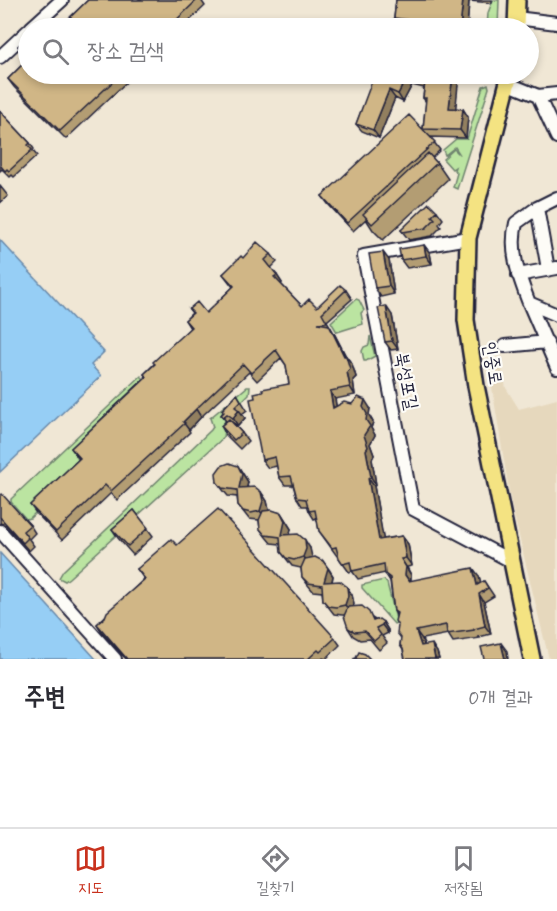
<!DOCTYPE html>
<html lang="ko">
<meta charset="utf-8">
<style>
body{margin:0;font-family:Mynerve,"Poor Story",sans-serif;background:#f7f7f7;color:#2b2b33}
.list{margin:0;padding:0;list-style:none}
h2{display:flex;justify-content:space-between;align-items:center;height:78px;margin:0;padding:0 24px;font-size:26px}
h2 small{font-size:20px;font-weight:400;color:#7c7c81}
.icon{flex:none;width:33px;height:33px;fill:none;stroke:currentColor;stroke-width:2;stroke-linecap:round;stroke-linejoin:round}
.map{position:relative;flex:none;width:557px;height:659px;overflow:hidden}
.search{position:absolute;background:#fff;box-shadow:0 3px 9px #0003;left:18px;right:18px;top:18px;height:66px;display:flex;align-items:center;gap:15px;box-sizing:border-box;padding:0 21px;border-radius:33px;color:#7c7c81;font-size:22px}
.sheet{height:168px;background:#fff}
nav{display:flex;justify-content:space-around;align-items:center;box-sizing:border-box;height:84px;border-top:2px solid #e1e1e2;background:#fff;font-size:16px;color:#7c7c81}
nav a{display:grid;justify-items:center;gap:3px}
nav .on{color:#c8321e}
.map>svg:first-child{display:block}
</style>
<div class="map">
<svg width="557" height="659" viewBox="0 0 557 659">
<rect width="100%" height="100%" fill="#f0e7d5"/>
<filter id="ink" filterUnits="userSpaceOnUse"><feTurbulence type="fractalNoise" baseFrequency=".0167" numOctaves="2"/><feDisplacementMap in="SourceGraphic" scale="12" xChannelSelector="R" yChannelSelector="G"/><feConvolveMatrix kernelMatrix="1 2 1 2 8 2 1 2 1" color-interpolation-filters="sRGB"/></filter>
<g filter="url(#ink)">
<!-- built -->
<path fill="#e6d8bd" d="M488 363 501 365 506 388 519 409 557 399V659H549L511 503Z"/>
<!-- green -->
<path fill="#bbe4a1" stroke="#6e836e" stroke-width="1.5" d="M493 0H499L498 28H487L488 13Z
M488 84 489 88 457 189 453 187 457 173 454 170 455 167 452 169 443 159 454 149 460 155 455 147 445 155 443 150 456 139H467L483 86Z
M356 299 359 300 364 310 361 313 363 324 337 332 331 322Z
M370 336 375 356 366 361H364L362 351 364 347 369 345Z
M141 376 148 383 75 454 82 467 30 518 26 519 11 502V499Z
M247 387H250L249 394 225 418 223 438 69 578 65 581 59 578 63 571 211 430 213 427 210 418Z
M384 580 387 583 397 623 394 624 362 588V585Z"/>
<!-- water -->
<path fill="#96cef5" stroke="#6889ab" stroke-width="1.5" d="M0 240 104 352 91 365 101 376 0 472Z
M0 553 96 659H0Z"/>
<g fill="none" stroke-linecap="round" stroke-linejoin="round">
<!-- minor casing -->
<g stroke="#22223b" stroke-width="16">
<path id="minor" d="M516 18 557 23
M31 28 62 0
M0 57 28 31
M509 84 538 96 557 94
M538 96 557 137
M537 208 516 223C509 251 519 277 529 303L557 315
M468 238 364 256 413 509 511 561
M548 269 537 208 557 198
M518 275 557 268
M529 303 557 368
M505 346 547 342
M0 531 115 659"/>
</g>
<!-- major casing -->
<g stroke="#22223b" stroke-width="20">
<path id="major" d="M516 28 517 0
M510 74 468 238 466 320 476 386 532 659"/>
</g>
<!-- minor -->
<use href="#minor" stroke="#fdfcf7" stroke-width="12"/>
<!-- major -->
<use href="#major" stroke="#f4e382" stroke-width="15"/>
</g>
<!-- wall -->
<path fill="#b39d73" stroke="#22223b" stroke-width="1.5" d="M88 0H201L205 6 182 28H59Z
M396 0H492V3L469 1 467 28H416L400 26 394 18Z
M28 37V74H135L66 139 14 87 8 79 28 59 18 46Z
M376 74H459L455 108 463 109 468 117 466 138 430 137 440 150 432 158 437 163 448 179 383 240 373 230 366 219 353 231 328 204 322 196 423 129 426 102 423 98 424 88 412 85 403 102 395 98 379 138 362 131 356 124Z
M0 111 30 143 34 149 33 151 37 156 14 177 12 175 10 177 2 169 0 171Z
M0 186 8 196 0 203Z
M437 211 443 219 439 224 441 227 432 236 409 240 401 230Z
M424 245 430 253 432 264 407 268 401 260Z
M271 254 277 262 271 268 282 283 281 284 302 306 317 307 346 290 352 299 327 321 334 333 346 356 352 364 356 377 353 380 355 395 335 399 336 406 352 404 370 408 369 415 373 422 371 428 375 435 370 444 374 455 372 459 376 485 374 486 383 539 402 536 408 544 412 566 407 567 411 575V581L479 576 481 583 484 581 494 596 484 602 491 634 479 637 480 638 453 642 448 634 422 639 424 645 437 652 439 659H405L403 650 400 645 401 638 396 615 394 611 390 581 385 573 358 579 352 571 349 572 339 558 338 556H337L319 531 317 518 314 519 309 511 308 506H302L297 498 293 485H285L279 477 277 466 268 468 262 460 255 398 263 391 289 384 286 365 281 358 257 381 249 372 201 417 189 430 190 432 117 500 111 493 62 540 36 513 30 505 79 459 71 448 146 377 144 374 190 328 185 320 192 313 189 309 206 313 233 287 223 274 243 258Z
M389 260 394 294 381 297 375 288Z
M392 315 398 349 391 350 385 342Z
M237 394 247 410 242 414 245 418 238 426 232 422 242 433 248 441 240 449 226 435 221 426 226 421 221 415 223 412 222 410Z
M238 466 248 482 247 487 261 492 267 501 269 510 281 513 291 529 290 534 310 548 311 558 329 569 333 576 332 582 347 587 352 595 354 604 353 606 375 620 383 622 388 630V633L382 636 387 643 379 650 370 639 360 640 353 636 348 628 345 615H342L334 614 323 600 322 592 313 591 308 585 302 577 301 568 292 566 281 552 280 544 271 543 266 537 260 529 259 520 249 519 238 505 237 497 228 496 223 490 217 482Z
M0 496 30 525 35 533 29 539 34 546 29 551 6 525 0 523Z
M134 510 153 536 133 555 118 538 112 529Z
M177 545 335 638 340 645 326 659 323 658 322 659H126L102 632 97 624 144 579 137 569Z"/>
<!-- shaded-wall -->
<path fill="#927f5e" stroke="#22223b" stroke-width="1.5" d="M463 0H468L469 1 467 28H460Z
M453 74H459L455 116 449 108Z
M407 77 412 85 403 102 398 94Z
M389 90 395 98 379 138 373 130Z
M463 109 468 117 466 138 460 130Z
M424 245 430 253 432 264 426 256Z
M383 252 389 260 394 294 389 286Z
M277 275 282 283 280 285 274 277Z
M386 306 392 315 398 349 392 341Z
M329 325 334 333 347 359 346 356 352 364 356 377 353 380 355 395 350 387 344 356Z
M330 391 335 399 338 416 333 408Z
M365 400 370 408 369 415 373 422 371 428 375 435 370 444 374 455 372 459 376 485 371 477 366 450 364 435 366 420 363 407Z
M196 409 201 417 189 430 183 422Z
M239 410 245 418 238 426 233 418Z
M238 466 248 482 245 496 239 488Z
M368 478 374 486 385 548 379 540Z
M261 492 267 501 269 510 266 519 260 511Z
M281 513 291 529 288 543 282 535Z
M402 536 408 544 412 566 406 558Z
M305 540 310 548 312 557 309 565 303 557Z
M401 559 411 575 410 583 405 575Z
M323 561 333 576 330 590 324 582Z
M473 568 479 576 483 593 477 585Z
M347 587 352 595 354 604 351 613 345 605Z
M479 594 484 602 491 634 485 626Z
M383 622 388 630V633L382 625Z
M416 631 422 639 427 654 421 646Z
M501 643 507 651 508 659H505Z
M432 644 437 652 439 659H435Z"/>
<!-- building -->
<path fill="#d0b686" stroke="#22223b" stroke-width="1.5" d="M88 0H197L168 28H59Z
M396 0H463L460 28H416L417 21 394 18Z
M28 37V74H121L60 131 8 79 28 59 18 46Z
M376 74H453L449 108 463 109 460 130 423 129 426 98H423L425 82 407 77 398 94 389 90 373 130 356 124 372 81Z
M0 111 30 143 28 145 32 150 9 171 7 169 5 171 0 165Z
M409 115 435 142 347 223 322 196Z
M428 153 437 163 372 224 363 214Z
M429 203 437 211 432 216 435 219 426 228 403 232 401 230Z
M257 242 271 254 265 260 277 275 274 277 302 306 309 299 317 307 340 285 346 290 322 313 327 322 318 323 329 325 344 356H346L350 369 347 372 350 387 330 391 333 408 344 402 352 404 358 397 365 400 363 407 367 414 366 420 370 426 364 435 368 447 366 450 371 477 368 478 379 540 402 536 406 558 401 559 406 567 405 575 409 581 473 568 477 585 484 581 488 588 479 594 485 626 474 629V630L447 634 446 625 416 631 421 646 432 644 435 659H405L403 649 400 645 401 638 397 633 398 626 395 621 397 613 394 611 390 578 385 574 384 564 352 571 350 562 343 564 339 558 336 547 332 548 319 531 315 510 309 511 306 499 297 498 291 476 279 477 275 457 262 460 250 399 255 398 254 393 263 391 262 389 289 384 286 365 276 350 251 373 243 364 196 409 183 422 185 423 111 491 105 485 56 532 30 505 80 458 71 448 147 377 144 374 155 364 153 362 191 327 185 320 193 313 189 309 197 302 206 313 234 286 223 274 241 256 243 258Z
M424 245 426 256 401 260 399 249Z
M383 252 389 286 375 288 369 254Z
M386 306 392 341 385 342 378 308Z
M237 394 241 401 235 407 239 410 233 418 227 414 223 417 221 415 224 412 222 410Z
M229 419 242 433 234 440 221 426Z
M229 463 238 466 242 474 239 488 255 487 261 492 263 501 260 511 251 513 243 511 238 505 237 490 222 488 217 482 216 473 221 466Z
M2 494 30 525 23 531 28 538 23 543 0 517V496Z
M218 509 335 638 320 652 318 650 308 659H127L97 624 105 617 107 612 145 579 137 569 171 539 177 545Z
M134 510 148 528 128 546 112 529Z
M272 510 281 513 285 521 282 535 298 534 305 540 306 549 303 557 294 560 286 558 281 552 280 537 265 535 260 529 259 520 263 511Z
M315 557 323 561 328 568 324 582 340 581 347 587 348 596 345 605 336 607 328 606 323 600 322 585 308 583 302 577 301 568 305 559Z
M362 606 369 612 373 621 379 619 383 622 382 625 376 628 381 635 374 641 365 631 355 632 348 628 344 616 348 607Z
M501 643 505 659H484L481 647Z
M359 652 365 654 370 659H353L356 658Z"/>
</g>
<g text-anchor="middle" stroke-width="4.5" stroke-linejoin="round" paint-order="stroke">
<!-- street labels -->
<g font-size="18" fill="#22223b" stroke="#fdfcf7">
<text transform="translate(493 363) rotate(81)" y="6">인중로</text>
<text transform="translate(407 381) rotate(79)" y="6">북성포길</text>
</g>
</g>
</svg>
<div class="search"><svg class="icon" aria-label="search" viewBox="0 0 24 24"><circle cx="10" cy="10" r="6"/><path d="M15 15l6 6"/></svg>장소 검색</div>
</div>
<section class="sheet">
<h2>주변<small>0개 결과</small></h2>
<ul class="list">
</ul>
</section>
<nav>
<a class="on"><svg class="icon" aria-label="map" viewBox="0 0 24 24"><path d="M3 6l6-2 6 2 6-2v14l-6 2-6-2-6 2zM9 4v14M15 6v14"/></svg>지도</a>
<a><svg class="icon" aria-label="directions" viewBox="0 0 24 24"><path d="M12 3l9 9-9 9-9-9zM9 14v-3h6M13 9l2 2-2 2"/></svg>길찾기</a>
<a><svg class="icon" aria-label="saved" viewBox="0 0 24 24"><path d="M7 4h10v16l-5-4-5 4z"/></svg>저장됨</a>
</nav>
